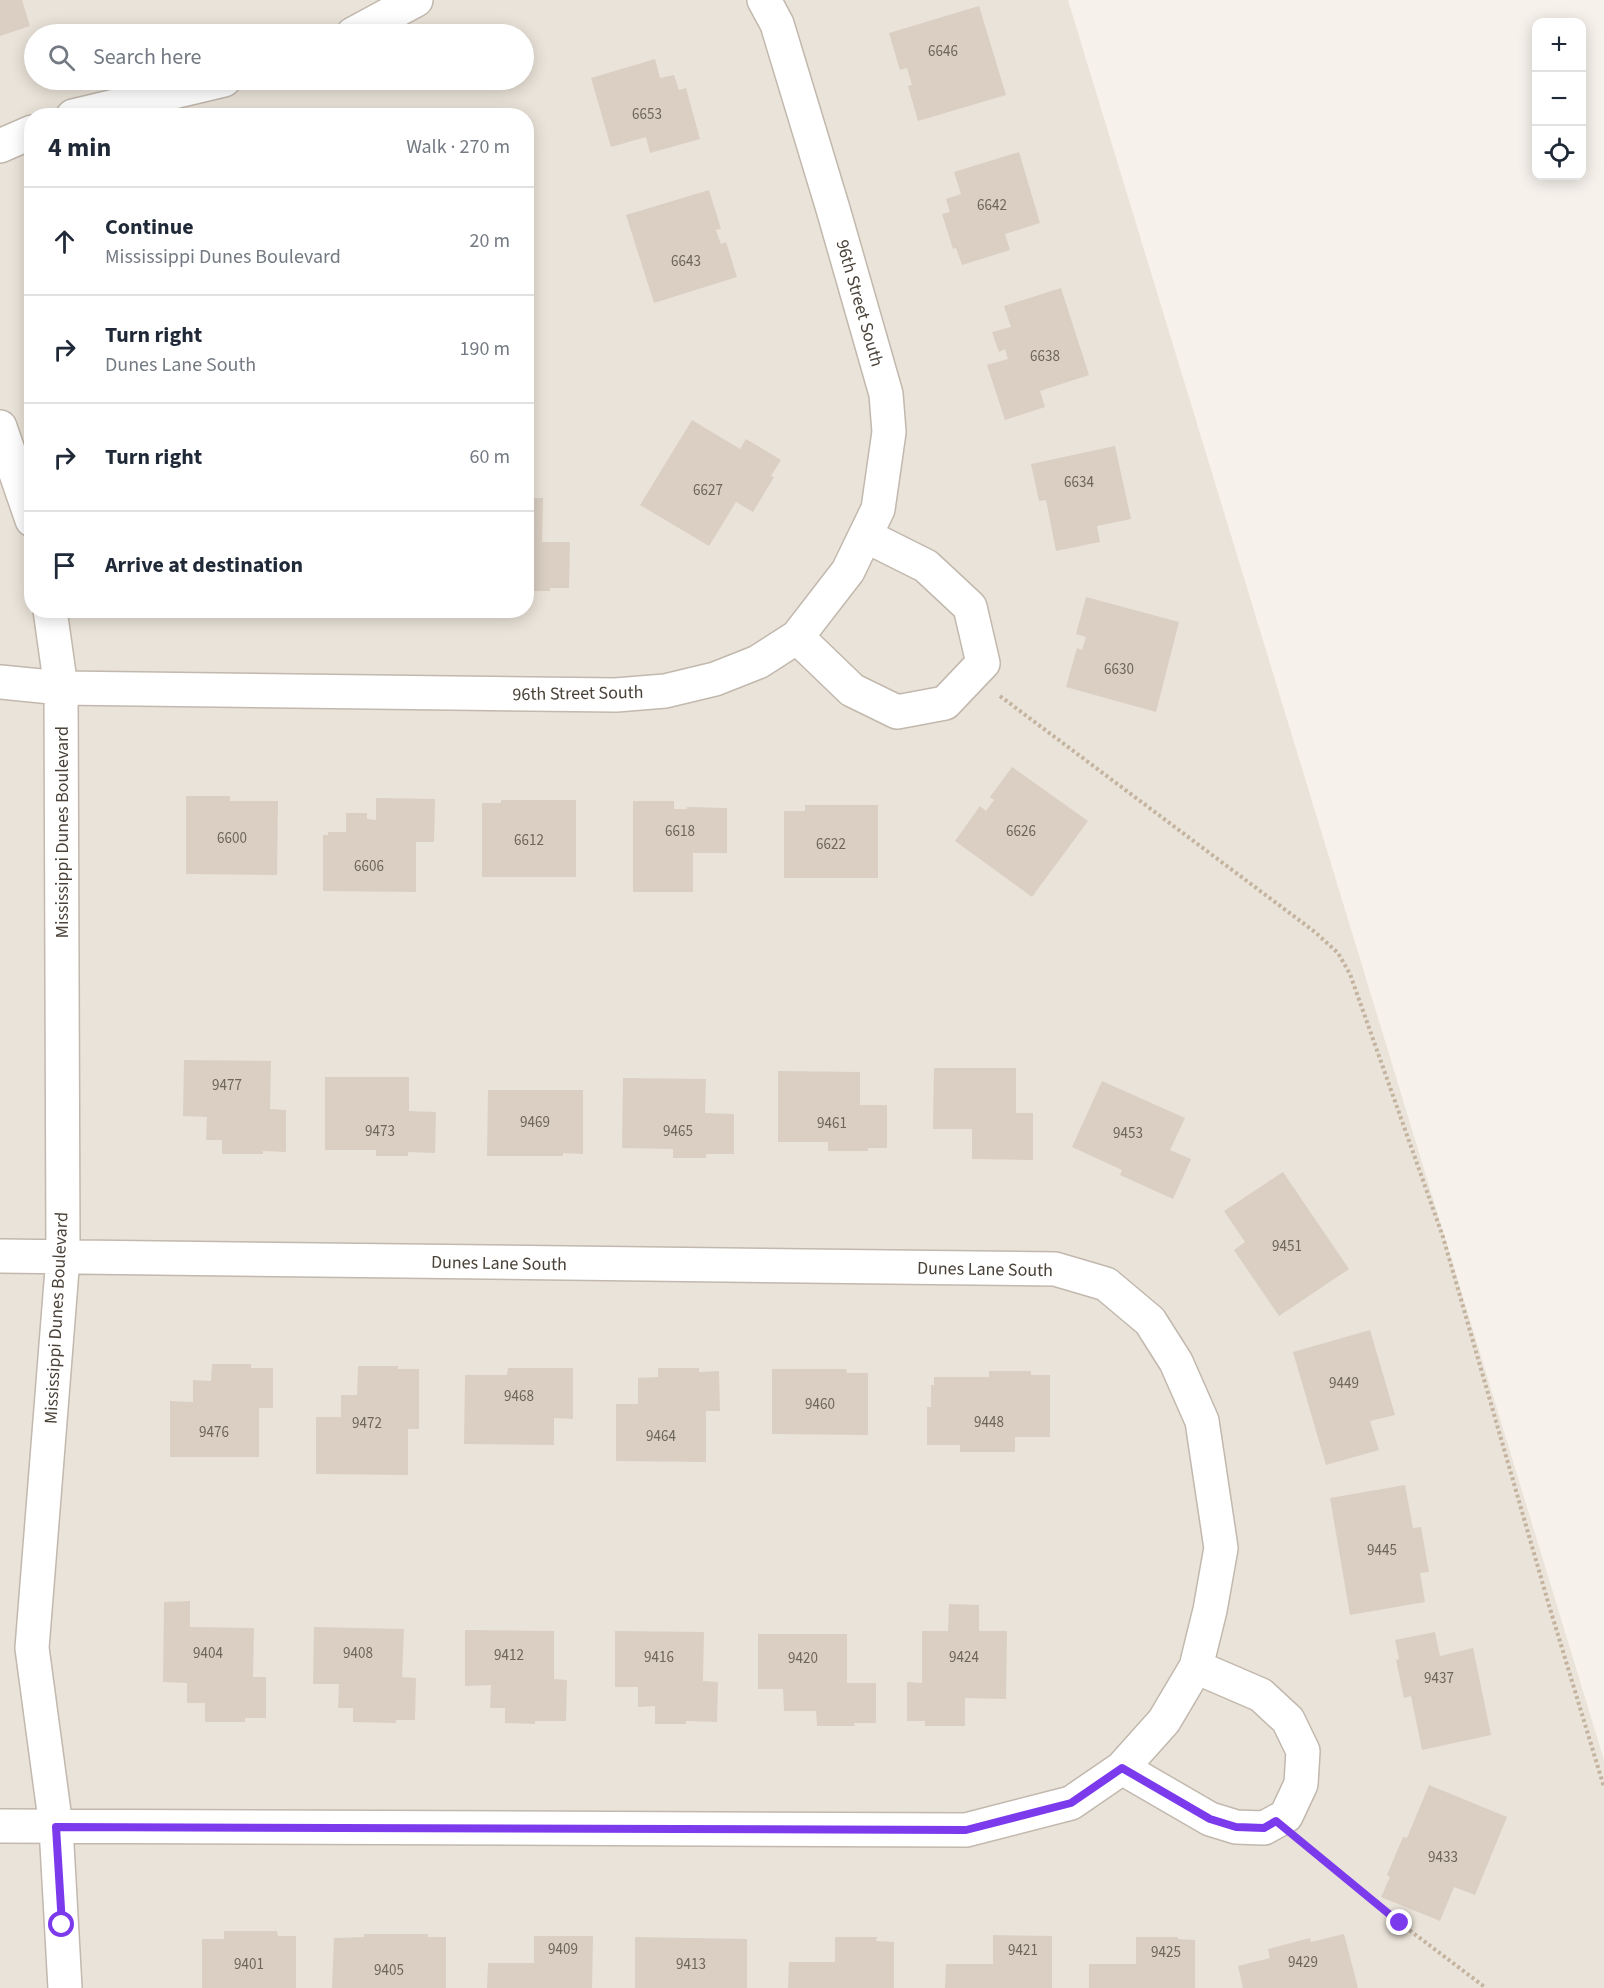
<!DOCTYPE html>
<meta charset="utf-8">
<style>
body{margin:0;font-family:"Source Sans 3",sans-serif;background:#f2f2f3;color:#1f2937}
.controls{position:absolute;right:18px;top:18px;display:grid;overflow:hidden;border-radius:12px;box-shadow:0 3px 15px #0003}
.controls button{width:54px;height:54px;display:grid;place-items:center;padding:0;border:0;border-bottom:2px solid #e0e1e3;background:#fff;color:#1f2937;font:30px sans-serif}
.stop{position:absolute;width:18px;height:18px;margin:-14px;border:4px solid #7c3aed;border-radius:50%;background:#fff}
.stop.end{background:#7c3aed;border-color:#fff;box-shadow:0 2px 6px #0008}
.list{margin:0;padding:0;list-style:none}
h2{display:flex;justify-content:space-between;align-items:center;height:78px;margin:0;padding:0 24px;font-size:26px}
h2 small{font-size:20px;font-weight:400;color:#747a83}
.list li{display:grid;grid-template-columns:39px 1fr auto;gap:18px;align-items:center;box-sizing:border-box;height:108px;padding:0 24px;border-top:2px solid #e0e1e3}
.list b{display:block;font-size:22px;white-space:nowrap}
.list p{margin:0;font-size:20px;white-space:nowrap;color:#747a83}
.list em{font-size:20px;font-style:normal;color:#747a83}
.icon{flex:none;width:33px;height:33px;fill:none;stroke:currentColor;stroke-width:2;stroke-linecap:round;stroke-linejoin:round}
.map{position:relative;flex:none;width:1604px;height:1988px;overflow:hidden}
.search{position:absolute;background:#fff;box-shadow:0 3px 15px #0003;left:24px;top:24px;width:510px;height:66px;display:flex;align-items:center;gap:15px;box-sizing:border-box;padding:0 21px;border-radius:33px;color:#747a83;font-size:22px}
.panel{position:absolute;background:#fff;box-shadow:0 3px 15px #0003;left:24px;top:108px;width:510px;height:510px;border-radius:24px}
.map>svg:first-child{display:block}
</style>
<div class="map">
<svg width="1604" height="1988" viewBox="0 0 1604 1988">
<rect width="100%" height="100%" fill="#f6f1eb"/>
<!-- residential -->
<path fill="#eae3d9" fill-rule="evenodd" d="M0 0H1068L1604 1760V1988H0ZM34 34H524V80H34ZM32 116H526V610H32Z"/>
<!-- building -->
<path fill="#dbcfc3" d="M0 0H22L30 26 0 36Z
M979 6 1006 95 918 121 908 86 912 85 907 68 900 70 889 33Z
M655 59 660 78 674 75 679 90 686 88 700 139 650 153 646 137 611 147 591 78Z
M1019 152 1040 223 1005 234 1010 250 962 265 956 248 953 249 942 214 950 212 946 199 961 194 954 172Z
M709 190 721 229 716 230 721 244 726 242 737 277 654 303 626 215Z
M1061 288 1089 375 1040 391 1045 407 1005 420 987 365 1008 359 1005 349 999 352 992 332 1011 327 1004 306Z
M692 420 740 449 746 439 781 460 771 476 774 477 753 512 736 502 709 546 640 505Z
M1115 446 1131 519 1097 526 1100 542 1056 551 1046 500 1039 501 1031 464Z
M526 498H543L542 542H570L569 588H550V591H526Z
M1086 597 1179 622 1156 712 1066 687 1077 648 1082 650 1086 637 1076 634Z
M1012 767 1088 821 1032 897 955 841 980 806 986 811 994 800 990 797Z
M186 796H230V801H278L277 875 186 874Z
M376 798 435 799 434 842H416V892L323 891V835H328V832H346V813H367V819L376 820Z
M501 800H576V877H482V803H501Z
M633 801H674V809H687V807L727 808V853H693V892H633Z
M805 805H878V878H784V811H805Z
M184 1060 271 1061 270 1109 286 1110V1152L263 1151V1154H222V1140H206L207 1117 183 1116Z
M934 1068H1016V1113H1033V1160L972 1159V1129H933Z
M778 1071 860 1072V1105H887V1148H868V1151H828V1142H778Z
M325 1077H409V1111L436 1112 435 1153 408 1152V1156H376V1150H325Z
M623 1078 706 1079 705 1113 734 1114V1154H706V1158H673V1149L622 1148Z
M1102 1081 1185 1118 1170 1150 1191 1159 1173 1199 1120 1175 1122 1170 1072 1147Z
M488 1090H583V1154L563 1153V1156H487Z
M1283 1172 1349 1269 1279 1316 1234 1250 1245 1242 1224 1211Z
M1370 1330 1395 1415 1370 1421 1379 1450 1326 1465 1293 1352Z
M212 1364H251V1368H273V1408H259V1457H170V1401L193 1402V1380L211 1381Z
M358 1366H398V1369H419V1429H408V1475L316 1474V1417H341V1395H357Z
M508 1368H573V1419L554 1418V1445L464 1444 465 1375H507Z
M658 1368H699V1372L719 1371 720 1411H706V1462L616 1461V1404H638V1378L658 1377Z
M772 1369H846L847 1373H868V1435L772 1434Z
M989 1371H1031V1375H1050V1437H1015V1452H960V1445H927V1407H931V1385H934V1377H989Z
M1405 1485 1413 1528 1421 1527 1429 1572 1420 1573 1425 1602 1350 1615 1330 1498Z
M190 1601V1627L254 1628 253 1677H266V1718H245V1722H205V1703H187V1683L163 1682 164 1602Z
M949 1604 979 1605V1631H1007L1006 1699 965 1698V1726H925V1721H907V1682L922 1683V1631H948Z
M314 1627 404 1629 402 1677 416 1678 415 1720H396V1723L353 1722V1708H338L339 1684H313Z
M465 1630 554 1631V1679L567 1680 566 1721H535V1724L505 1723V1708H490L491 1685 465 1686Z
M615 1631 704 1632 703 1681 718 1682 717 1722 686 1721V1724H655V1706L638 1707V1687H615Z
M1435 1632 1440 1656 1473 1648 1491 1735 1422 1750 1411 1696 1404 1698 1396 1660 1399 1659 1395 1640Z
M758 1634H847V1683H876V1723H854L855 1726H817L816 1711H784L783 1689H758Z
M1429 1785 1507 1817 1475 1895 1454 1887 1440 1921 1381 1897 1390 1877 1387 1875 1403 1837 1407 1838Z
M224 1931H277L278 1936H296V1988H202V1939H224Z
M364 1934H428V1937H446V1988H332L334 1938 364 1937Z
M1344 1934 1358 1988H1243L1238 1966 1270 1958 1268 1949 1310 1938 1311 1942Z
M993 1935 1052 1936V1988H945L946 1964H993Z
M534 1936H593L592 1988H487L488 1963H534Z
M635 1937 747 1939V1988H635Z
M835 1937H877L876 1941 894 1942V1988H788L789 1962H835Z
M1136 1937H1178V1939L1195 1940V1988H1089V1964H1136Z"/>
<g fill="none" stroke-linecap="round" stroke-linejoin="round">
<!-- minor casing -->
<g stroke="#c2b8ad" stroke-width="36">
<path id="minor" d="M353 34 416 0
M73 116 224 80
M0 146 32 132
M0 427 32 520
M50 610 61 688 63 1257 32 1648 56 1827 65 1988
M797 637 852 690 897 712 945 703 983 663 970 607 926 566 866 536
M0 682 61 688 616 695 665 691 715 679 758 662 797 637 848 571 878 509 889 432 886 394 833 209 777 24 764 0
M0 1256 1055 1269 1106 1284 1150 1321 1176 1362 1202 1421 1221 1548 1210 1610 1196 1667 1164 1721 1122 1768 1071 1803 966 1830 0 1826
M1122 1768 1210 1819 1236 1827 1264 1828 1286 1816 1301 1784 1303 1751 1288 1720 1261 1695 1196 1667"/>
</g>
<!-- path -->
<path stroke="#c4b39e" stroke-width="4" stroke-dasharray="3 3" stroke-linecap="butt" d="M1000 696 1315 932 1338 953 1350 974 1443 1237 1548 1602 1604 1787
M1307 1847 1400 1923 1486 1988"/>
<!-- minor -->
<use href="#minor" stroke="#fff" stroke-width="33"/>
</g>
<g fill="none" stroke-linecap="round" stroke-linejoin="round">
<!-- route -->
<path stroke="#7c3aed" stroke-width="8" d="M62 1925 56 1827 966 1830 1071 1803 1122 1768 1210 1819 1236 1827 1264 1828 1276 1821 1400 1923"/>
</g>
<g text-anchor="middle" stroke-width="4.5" stroke-linejoin="round" paint-order="stroke">
<!-- number labels -->
<g font-size="15" fill="#6e655b">
<text x="943" y="56">6646</text>
<text x="647" y="119">6653</text>
<text x="992" y="210">6642</text>
<text x="686" y="266">6643</text>
<text x="1045" y="361">6638</text>
<text x="1079" y="487">6634</text>
<text x="708" y="495">6627</text>
<text x="1119" y="674">6630</text>
<text x="680" y="836">6618</text>
<text x="1021" y="836">6626</text>
<text x="232" y="843">6600</text>
<text x="529" y="845">6612</text>
<text x="831" y="849">6622</text>
<text x="369" y="871">6606</text>
<text x="227" y="1090">9477</text>
<text x="535" y="1127">9469</text>
<text x="832" y="1128">9461</text>
<text x="380" y="1136">9473</text>
<text x="678" y="1136">9465</text>
<text x="1128" y="1138">9453</text>
<text x="1287" y="1251">9451</text>
<text x="1344" y="1388">9449</text>
<text x="519" y="1401">9468</text>
<text x="820" y="1409">9460</text>
<text x="989" y="1427">9448</text>
<text x="367" y="1428">9472</text>
<text x="214" y="1437">9476</text>
<text x="661" y="1441">9464</text>
<text x="1382" y="1555">9445</text>
<text x="208" y="1658">9404</text>
<text x="358" y="1658">9408</text>
<text x="509" y="1660">9412</text>
<text x="659" y="1662">9416</text>
<text x="964" y="1662">9424</text>
<text x="803" y="1663">9420</text>
<text x="1439" y="1683">9437</text>
<text x="1443" y="1862">9433</text>
<text x="563" y="1954">9409</text>
<text x="1023" y="1955">9421</text>
<text x="1166" y="1957">9425</text>
<text x="1303" y="1967">9429</text>
<text x="249" y="1969">9401</text>
<text x="691" y="1969">9413</text>
<text x="389" y="1975">9405</text>
</g>
<!-- street labels -->
<g font-size="18" fill="#4a4238" stroke="#fff">
<text transform="translate(860 303) rotate(74)" y="6">96th Street South</text>
<text transform="translate(578 693) rotate(-1)" y="6">96th Street South</text>
<text transform="translate(62 832) rotate(-90)" y="6">Mississippi Dunes Boulevard</text>
<text transform="translate(499 1263) rotate(1)" y="6">Dunes Lane South</text>
<text transform="translate(985 1269) rotate(1)" y="6">Dunes Lane South</text>
<text transform="translate(56 1318) rotate(-87)" y="6">Mississippi Dunes Boulevard</text>
</g>
</g>
</svg>
<div class="controls">
<button>+</button>
<button>−</button>
<button><svg class="icon" aria-label="locate" viewBox="0 0 24 24"><circle cx="12" cy="12" r="6"/><path d="M12 2v4M12 18v4M2 12h4M18 12h4"/></svg></button>
</div>
<div class="stop" style="left:62px;top:1925px"></div>
<div class="stop end" style="left:1400px;top:1923px"></div>
<div class="search"><svg class="icon" aria-label="search" viewBox="0 0 24 24"><circle cx="10" cy="10" r="6"/><path d="M15 15l6 6"/></svg>Search here</div>
<section class="panel">
<h2>4 min<small>Walk · 270 m</small></h2>
<ul class="list">
<li><svg class="icon" aria-label="ahead" viewBox="0 0 24 24"><path d="M12 20V5M6 11l6-6 6 6"/></svg><div><b>Continue</b><p>Mississippi Dunes Boulevard</p></div><em>20 m</em></li>
<li><svg class="icon" aria-label="right" viewBox="0 0 24 24"><path d="M7 20v-9h11M14 6l5 5-5 5"/></svg><div><b>Turn right</b><p>Dunes Lane South</p></div><em>190 m</em></li>
<li><svg class="icon" aria-label="right" viewBox="0 0 24 24"><path d="M7 20v-9h11M14 6l5 5-5 5"/></svg><div><b>Turn right</b></div><em>60 m</em></li>
<li><svg class="icon" aria-label="arrive" viewBox="0 0 24 24"><path d="M6 21V4h12l-3 4 3 4H6"/></svg><div><b>Arrive at destination</b></div></li>
</ul>
</section>
</div>
